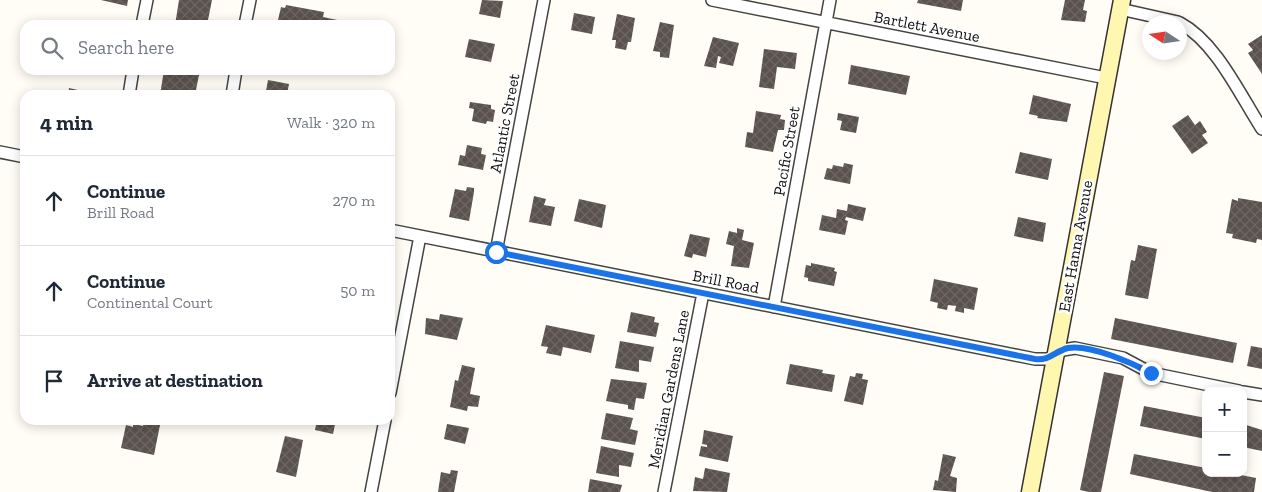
<!DOCTYPE html>
<meta charset="utf-8">
<style>
body{margin:0;font-family:"Zilla Slab",serif;background:#f6f6f7;color:#1f2937}
.controls{position:absolute;right:15px;bottom:15px;display:grid;overflow:hidden;border-radius:10px;box-shadow:0 2px 12px #0003}
.controls button{width:45px;height:45px;display:grid;place-items:center;padding:0;border:0;border-bottom:1px solid #e0e1e3;background:#fff;color:#1f2937;font:25px sans-serif}
.compass{position:absolute;left:1142px;top:15px;width:45px;height:45px;border-radius:50%;background:#fff;box-shadow:0 2px 12px #0003;rotate:282deg}
.stop{position:absolute;width:15px;height:15px;margin:-11px;border:4px solid #1a73e8;border-radius:50%;background:#fff}
.stop.end{background:#1a73e8;border-color:#fff;box-shadow:0 1px 5px #0008}
.list{margin:0;padding:0;list-style:none}
h2{display:flex;justify-content:space-between;align-items:center;height:65px;margin:0;padding:0 20px;font-size:21px}
h2 small{font-size:16px;font-weight:400;color:#747a83}
.list li{display:grid;grid-template-columns:32px 1fr auto;gap:15px;align-items:center;box-sizing:border-box;height:90px;padding:0 20px;border-top:1px solid #e0e1e3}
.list b{display:block;font-size:19px;white-space:nowrap}
.list p{margin:0;font-size:16px;white-space:nowrap;color:#747a83}
.list em{font-size:16px;font-style:normal;color:#747a83}
.icon{flex:none;width:28px;height:28px;fill:none;stroke:currentColor;stroke-width:2;stroke-linecap:round;stroke-linejoin:round}
.map{position:relative;flex:none;width:1262px;height:492px;overflow:hidden}
.search{position:absolute;background:#fff;box-shadow:0 2px 12px #0003;left:20px;top:20px;width:375px;height:55px;display:flex;align-items:center;gap:12px;box-sizing:border-box;padding:0 18px;border-radius:15px;color:#747a83;font-size:19px}
.panel{position:absolute;background:#fff;box-shadow:0 2px 12px #0003;left:20px;top:90px;width:375px;height:335px;border-radius:15px}
.map>svg:first-child{display:block}
</style>
<div class="map">
<svg width="1262" height="492" viewBox="0 0 1262 492">
<defs>
<pattern id="building-cross-hatch" width="8" height="8" patternUnits="userSpaceOnUse" patternTransform="scale(1.25)"><rect width="8" height="8" fill="#5a524d"/><path d="M0 0l8 8M0 8l8-8" fill="none" stroke="#6d6662"/></pattern>
</defs>
<rect width="100%" height="100%" fill="#fffdf5"/>
<!-- building -->
<path fill="url(#building-cross-hatch)" d="M101 0H128L127 6Z
M179 0H212L207 25H175Z
M482 0 503 1 500 18 479 14Z
M918 0H963L961 11 917 3Z
M1065 0H1085L1083 10 1087 11 1085 22 1061 20Z
M286 5 324 12 323 17 342 21 341 25 282 23 283 21 278 20 281 7 285 8Z
M574 13 595 17 592 34 571 30Z
M617 14 635 18 631 42H628L626 50 615 48 616 40H612Z
M660 22 674 25 669 58 660 57V52L653 51Z
M1262 35V74L1248 53 1253 50 1248 44Z
M713 37 739 43 733 66 719 63 721 57 718 56 716 68 704 66Z
M469 39 495 44 491 62 465 57Z
M764 49 797 53 795 69 777 67 774 89 759 87Z
M851 65 910 76 906 95 848 84Z
M164 70H200L195 95H160Z
M268 80 289 84 287 94 268 95 269 91H266Z
M69 88 82 91V95H68Z
M1033 95 1071 104 1067 122 1037 118 1038 116 1029 114Z
M470 102 491 105V109L495 110 493 122 487 121 486 124 472 121 474 109 469 108Z
M756 111 781 115 780 119 785 120 784 130H778L773 152 745 147 747 132 753 133Z
M838 113 859 117 856 133 840 130 842 121 837 120Z
M1188 115 1195 125 1200 121 1207 132 1202 135 1208 143 1192 154 1172 126Z
M467 145 482 148 481 154 486 155 483 170 458 165 460 155 465 156Z
M1020 152 1052 159 1048 180 1015 173Z
M844 163 853 165 850 184 824 179 827 168 832 169 833 165 843 167Z
M467 187 474 188V192L469 221 449 217 455 189 466 191Z
M534 196 546 199 544 205 555 207 551 226 529 222Z
M1238 198 1262 202V240L1257 239 1256 243 1232 238 1233 234 1226 233 1232 199 1238 201Z
M579 199 606 205 602 228 574 221Z
M848 204 866 208 863 221 846 217 845 220 848 221 845 235 819 230 822 215 836 218 837 209 847 211Z
M1018 217 1046 223 1043 242 1014 236Z
M737 228 744 230 742 240 754 243 749 268 731 266 734 246 726 244 729 231 737 233Z
M690 234 710 238 706 257 693 254 692 258 684 256Z
M1138 245 1157 249 1148 299 1125 295 1131 260 1135 261Z
M811 263 835 268 834 271 837 272 834 286 808 281V278L804 277 806 265 811 266Z
M934 279 978 288 974 310 964 308V313L955 311 956 306 948 305 947 310 937 308 938 303 930 301Z
M631 312 655 317 654 322 659 323 656 337 627 332Z
M440 314 463 318 457 340 425 334 426 318 439 320Z
M1115 318 1237 343 1233 363 1111 339Z
M546 325 595 335 591 353 563 347 561 356 546 353 548 347 541 346Z
M620 341 654 347 651 362 639 360V372L615 368Z
M1251 346 1262 348V369L1247 366Z
M790 364 823 370 822 373 835 375 832 392 786 384Z
M462 365 475 368 470 394 480 396 478 407 468 406 467 411 450 407 455 380 458 381Z
M1104 372 1124 376 1101 492H1089L1080 490Z
M856 373 863 374 862 379 868 380 863 405 844 401 850 376 855 377Z
M611 379 647 383 644 399 636 398 634 410 628 409V405L606 401Z
M1144 406 1206 418V439L1140 426Z
M606 413 633 418 630 429 638 431 635 445 601 439Z
M144 420H161L154 455 121 448 126 425 133 427V424L143 426Z
M317 420H336L333 434 315 430Z
M447 424 469 428 465 444 444 439Z
M1243 424 1262 430V451L1243 447Z
M704 430 733 436 728 462 699 456 701 446 707 447V445L702 444Z
M285 436 303 440 296 477 276 472Z
M601 446 634 453 631 467 619 465V477L596 473Z
M943 454 956 457 950 476 957 478 956 492 933 490 935 480 938 481Z
M1134 454 1206 468V473H1231L1256 478 1254 492H1212L1130 474Z
M705 468 730 473 727 492 693 491 695 477 703 479Z
M451 470 458 471 454 492H438L441 472 450 474Z
M590 479 622 485 620 492H588Z"/>
<g fill="none" stroke-linecap="round" stroke-linejoin="round">
<!-- minor casing -->
<g stroke="#444" stroke-width="14">
<path id="minor" d="M712 0 1106 78
M1120 9 1178 22
M1180 23C1216 42 1240 95 1262 129
M142 25 147 0
M245 25 250 0
M129 95 133 70
M232 95 236 70
M0 152 25 157
M390 230 1035 359H1048L1063 350 1075 348 1123 358 1151 373 1239 391
M496 252 544 0
M774 307 830 0
M1243 392 1262 395
M390 393 420 236
M371 492 385 420
M664 492 703 293"/>
</g>
<!-- secondary casing -->
<g stroke="#333" stroke-width="19">
<path id="secondary" d="M1030 492 1122 0"/>
</g>
<!-- minor -->
<use href="#minor" stroke="#fff" stroke-width="11"/>
<!-- secondary -->
<use href="#secondary" stroke="#fff6b0" stroke-width="16"/>
</g>
<g fill="none" stroke-linecap="round" stroke-linejoin="round">
<!-- route -->
<path stroke="#1a73e8" stroke-width="6" d="M496 252 1035 359C1050 361 1055 351 1068 348 1090 344 1132 363 1151 373"/>
</g>
<g text-anchor="middle" stroke-width="5" stroke-linejoin="round" paint-order="stroke">
<!-- street labels -->
<g font-size="16" fill="#111" stroke="#fff">
<text transform="translate(927 26) rotate(11)" y="6">Bartlett Avenue</text>
<text transform="translate(504 123) rotate(-79)" y="6">Atlantic Street</text>
<text transform="translate(786 151) rotate(-80)" y="6">Pacific Street</text>
<text transform="translate(1075 246) rotate(-80)" y="6">East Hanna Avenue</text>
<text transform="translate(726 281) rotate(11)" y="6">Brill Road</text>
<text transform="translate(668 389) rotate(-79)" y="6">Meridian Gardens Lane</text>
</g>
</g>
</svg>
<div class="controls">
<button>+</button>
<button>−</button>
</div>
<svg class="compass" viewBox="-18 -18 36 36"><path d="M0-13l5 13h-10z" fill="#e53935"/><path d="M0 13l5-13h-10z" fill="#747a83"/></svg>
<div class="stop" style="left:496px;top:252px"></div>
<div class="stop end" style="left:1151px;top:373px"></div>
<div class="search"><svg class="icon" aria-label="search" viewBox="0 0 24 24"><circle cx="10" cy="10" r="6"/><path d="M15 15l6 6"/></svg>Search here</div>
<section class="panel">
<h2>4 min<small>Walk · 320 m</small></h2>
<ul class="list">
<li><svg class="icon" aria-label="ahead" viewBox="0 0 24 24"><path d="M12 20V5M6 11l6-6 6 6"/></svg><div><b>Continue</b><p>Brill Road</p></div><em>270 m</em></li>
<li><svg class="icon" aria-label="ahead" viewBox="0 0 24 24"><path d="M12 20V5M6 11l6-6 6 6"/></svg><div><b>Continue</b><p>Continental Court</p></div><em>50 m</em></li>
<li><svg class="icon" aria-label="arrive" viewBox="0 0 24 24"><path d="M6 21V4h12l-3 4 3 4H6"/></svg><div><b>Arrive at destination</b></div></li>
</ul>
</section>
</div>
